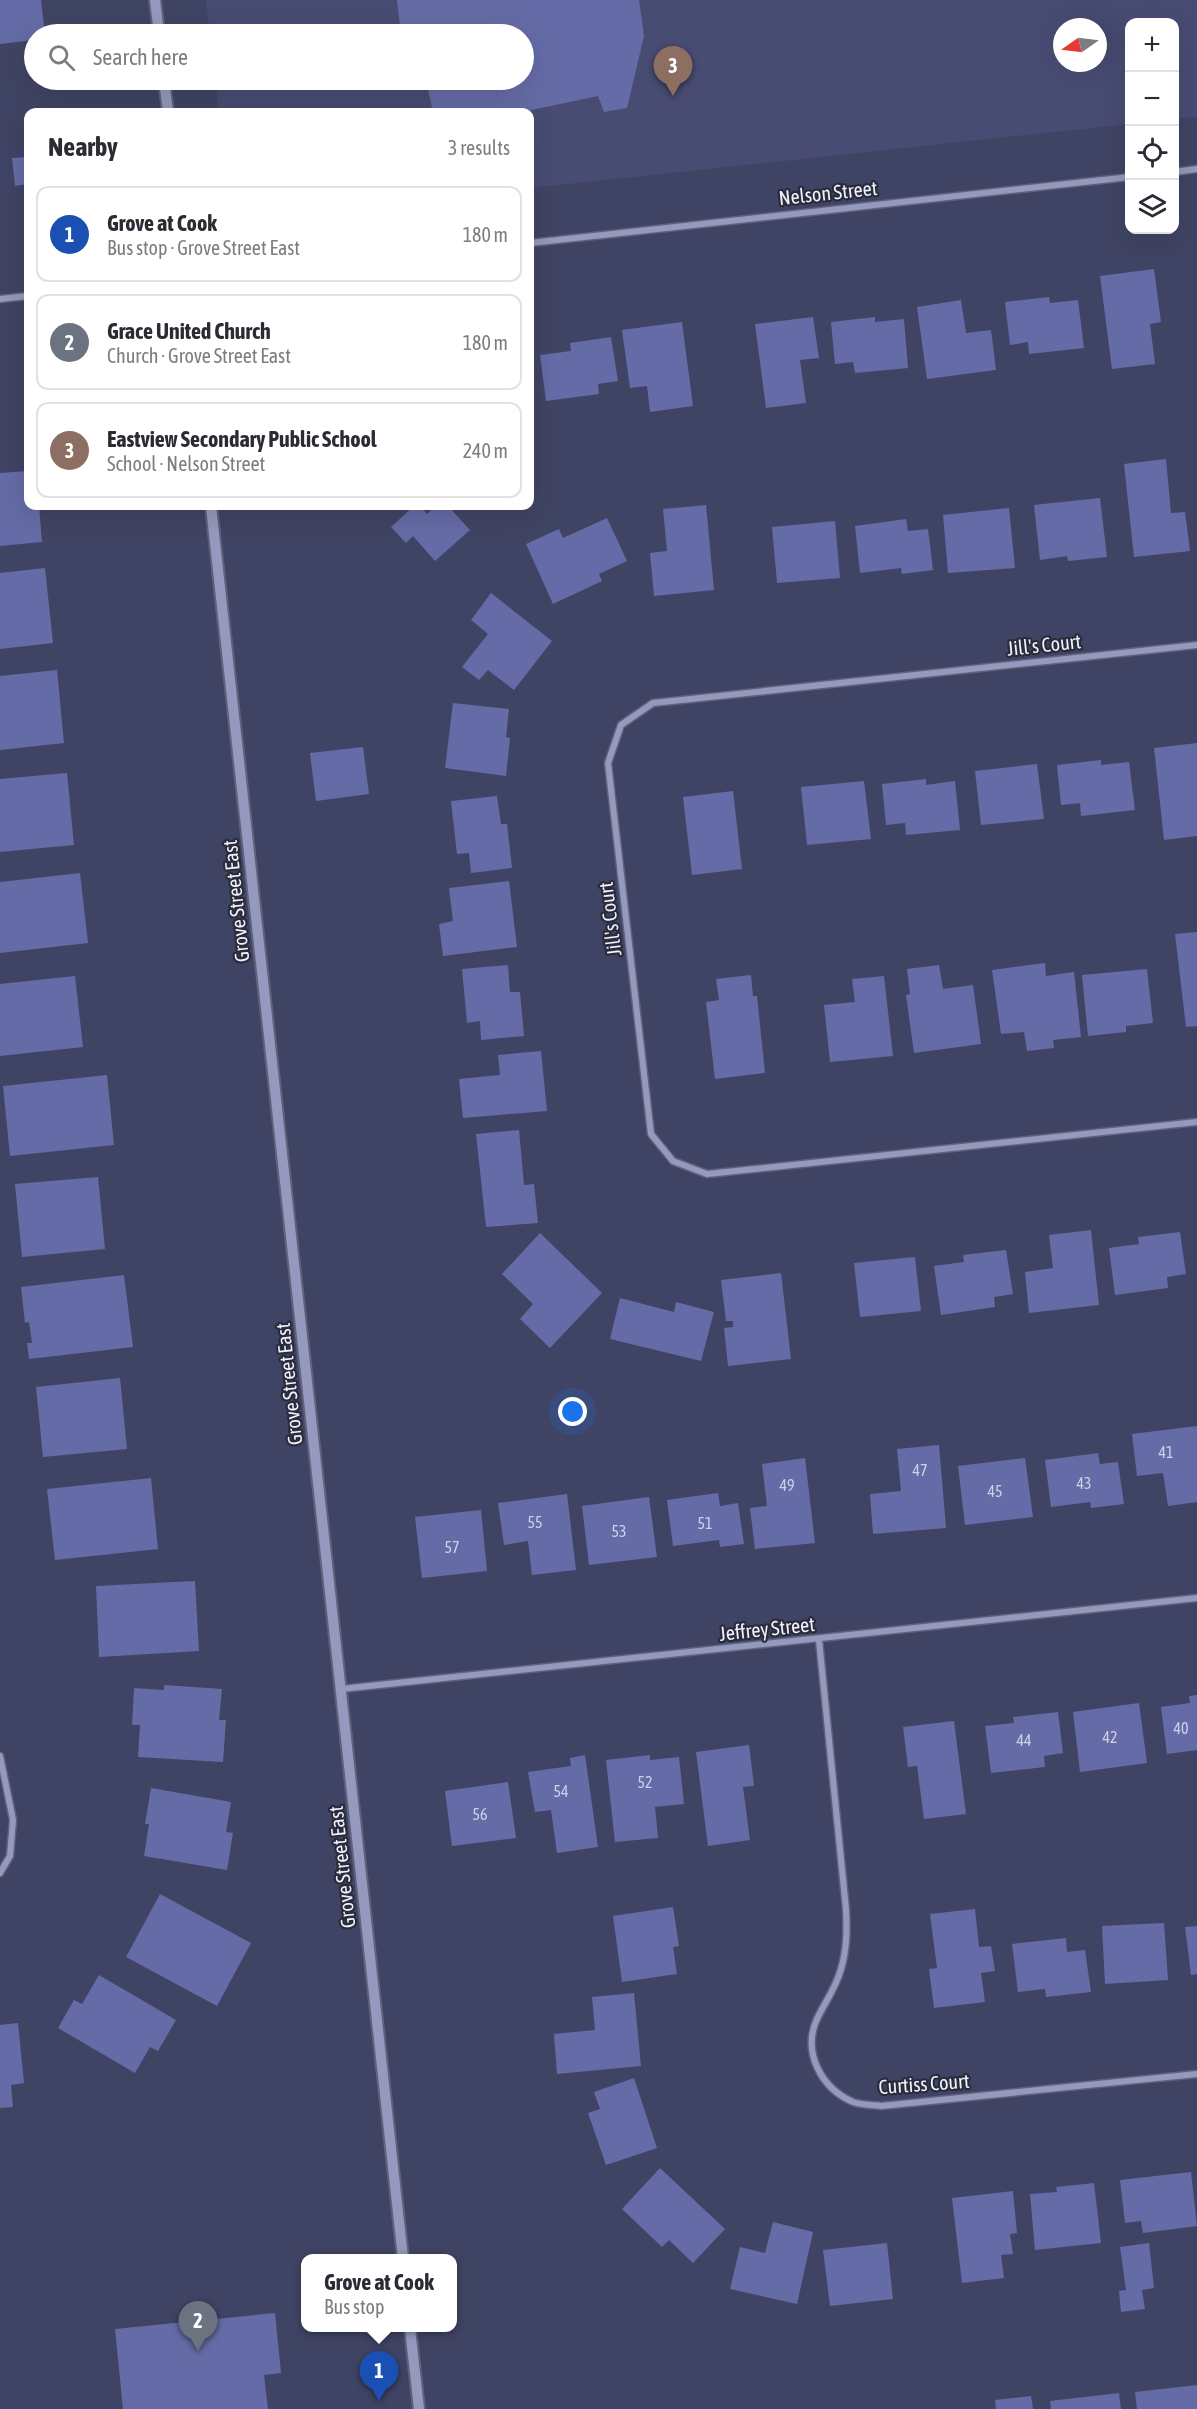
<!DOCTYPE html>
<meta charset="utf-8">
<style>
body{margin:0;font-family:"Asap Condensed",sans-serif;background:#f2f2f3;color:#2b2b33}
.controls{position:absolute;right:18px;top:18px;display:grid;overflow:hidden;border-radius:12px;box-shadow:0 6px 24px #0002}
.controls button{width:54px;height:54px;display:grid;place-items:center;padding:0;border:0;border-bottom:2px solid #e1e1e2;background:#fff;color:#2b2b33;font:30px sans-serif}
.compass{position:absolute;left:1053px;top:18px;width:54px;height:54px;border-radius:50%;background:#fff;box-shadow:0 6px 24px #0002;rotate:256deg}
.you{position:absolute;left:573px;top:1412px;width:21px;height:21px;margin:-15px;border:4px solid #fff;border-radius:50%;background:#1a73e8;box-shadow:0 0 0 9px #1a73e833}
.badge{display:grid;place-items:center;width:39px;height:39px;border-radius:50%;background:#1a73e8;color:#fff;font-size:20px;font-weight:700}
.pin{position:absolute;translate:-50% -50px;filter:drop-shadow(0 2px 3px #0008)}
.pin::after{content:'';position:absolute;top:32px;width:21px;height:18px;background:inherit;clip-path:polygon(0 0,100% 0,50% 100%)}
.popup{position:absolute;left:301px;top:2254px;width:156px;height:78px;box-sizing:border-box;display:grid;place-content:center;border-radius:12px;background:#fff;filter:drop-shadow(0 2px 4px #0005);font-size:20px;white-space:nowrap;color:#7c7c81}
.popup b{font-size:22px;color:#2b2b33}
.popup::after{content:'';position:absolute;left:50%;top:100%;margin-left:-12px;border:12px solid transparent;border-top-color:#fff}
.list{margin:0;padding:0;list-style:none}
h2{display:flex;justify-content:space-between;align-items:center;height:78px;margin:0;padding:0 24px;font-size:26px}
h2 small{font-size:20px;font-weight:400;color:#7c7c81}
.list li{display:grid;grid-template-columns:39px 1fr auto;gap:18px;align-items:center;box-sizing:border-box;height:96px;margin:0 12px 12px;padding:0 12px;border:2px solid #e1e1e2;border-radius:12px}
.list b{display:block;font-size:22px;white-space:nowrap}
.list p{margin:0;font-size:20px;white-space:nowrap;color:#7c7c81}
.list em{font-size:20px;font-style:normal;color:#7c7c81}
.icon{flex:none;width:33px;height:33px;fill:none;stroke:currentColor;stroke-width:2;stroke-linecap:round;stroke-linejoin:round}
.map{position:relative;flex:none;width:1197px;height:2409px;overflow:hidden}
.search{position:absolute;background:#fff;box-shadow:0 6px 24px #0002;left:24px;top:24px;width:510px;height:66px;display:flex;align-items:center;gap:15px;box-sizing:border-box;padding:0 21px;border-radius:33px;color:#7c7c81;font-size:22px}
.panel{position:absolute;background:#fff;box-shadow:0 6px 24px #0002;left:24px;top:108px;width:510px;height:402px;border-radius:12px}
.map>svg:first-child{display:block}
</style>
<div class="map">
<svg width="1197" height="2409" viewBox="0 0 1197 2409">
<rect width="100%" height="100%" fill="#404464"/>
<!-- built -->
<path fill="#484c73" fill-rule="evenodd" d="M206 0H1197V117L1175 119 1174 22H1130L1129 124 530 188V112H219L215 80H524V34H210ZM1062 27H1098V63H1062Z"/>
<!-- building -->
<path fill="#656ba6" d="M0 0H41L45 34H34V40L0 44Z
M397 0H639L644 36 627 108 604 112 598 96 522 112H433L427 85 436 84 435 80H524V34H401Z
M28 157V184L15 186 12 158Z
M1154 269 1161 322 1150 324 1155 364 1112 369 1100 276Z
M1049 297 1050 303 1078 300 1084 348 1029 354 1028 342 1010 345 1005 302Z
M961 300 966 333 991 330 996 370 927 379 917 307Z
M813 317 819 358 800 360 806 403 766 408 755 324Z
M875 317V322L904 319 908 368 855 373 853 362 835 364 831 322Z
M682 322 693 406 650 412 647 386 630 388 622 330Z
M611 337 618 381 598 384 599 394 546 401 540 355 571 351 570 343Z
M1166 459 1171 513 1185 512 1190 551 1134 557 1124 464Z
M28 471V506H39L42 542 0 546V473Z
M1100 498 1107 557 1068 561 1067 556 1040 560 1034 505Z
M706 505 714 590 654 596 650 553 667 551 663 509Z
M414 506H420L427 514 436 506H448L470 530 435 561 413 536 406 543 391 527Z
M1009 508 1015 568 948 573 943 515Z
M607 518 627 561 599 574 602 581 553 604 526 544 559 529 563 538Z
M906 519 908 531 928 529 933 570 902 574 901 568 860 573 855 526Z
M835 521 840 578 777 583 772 527Z
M45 568 53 643 0 649V573Z
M491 593 552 641 514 690 488 670 479 680 462 667 488 634 471 620Z
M57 670 64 743 0 750V676Z
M453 703 509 709 506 737 510 738 506 776 445 768Z
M1197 743V836L1164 840 1154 748Z
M363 747 369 794 316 801 310 753Z
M1101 760V765L1129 762 1135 810 1081 816 1080 803 1061 805 1057 765Z
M1037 764 1044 819 981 825 975 771Z
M67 773 74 845 0 852V779Z
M926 779V785L955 781 960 830 906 835 905 823 886 825 882 784Z
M864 781 871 839 807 845 801 787Z
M733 791 742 869 692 875 683 797Z
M497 796 501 824H507L512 868 471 873 469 853 457 854 451 801Z
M80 873 88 943 0 953V882Z
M509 881 517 947 443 956 439 924 453 921 449 888Z
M1197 932V1026L1186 1027 1175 934Z
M1045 963 1046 976 1074 972 1081 1037 1053 1040 1054 1048 1027 1051 1024 1032 1001 1034 992 970Z
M508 965 510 992H520L524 1036 481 1040 480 1021 467 1023 462 969Z
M939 965 943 989 973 985 981 1044 914 1053 906 995 910 994 907 969Z
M1147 969 1153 1023 1126 1026V1032L1088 1036 1082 975Z
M751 975 753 996H757L765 1073 715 1079 706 1002 719 1000 716 979Z
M75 976 83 1047 0 1056V984Z
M884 976 893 1056 830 1062 824 1005 855 1002 852 979Z
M541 1051 547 1111 463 1118 459 1079 500 1075 498 1055Z
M107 1075 114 1145 10 1156 3 1086Z
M519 1130 524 1185 534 1184 538 1223 486 1227 476 1134Z
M98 1177 105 1249 22 1257 15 1184Z
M1091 1230 1099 1305 1029 1313 1025 1272 1053 1268 1049 1235Z
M1180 1232 1186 1274 1167 1277 1168 1288 1115 1295 1109 1248 1139 1244 1138 1237Z
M540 1233 602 1293 550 1348 520 1319 533 1304 502 1274Z
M1006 1250 1013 1294 994 1297 995 1307 941 1315 934 1266 964 1262 963 1255Z
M915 1257 921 1311 860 1317 854 1263Z
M781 1273 791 1359 728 1366 724 1328 733 1327V1321H726L721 1280Z
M124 1275 133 1347 29 1359 27 1343H32L29 1322 25 1323 21 1287Z
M620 1298 674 1312 676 1302 714 1312 701 1361 610 1339Z
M120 1378 127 1449 43 1457 36 1387Z
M1197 1426V1502L1168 1506 1163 1473 1137 1476 1132 1434Z
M939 1445 946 1528 873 1534 870 1494 901 1491 897 1449Z
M1098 1453 1100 1464 1118 1462 1124 1504 1091 1508 1090 1502 1051 1507 1045 1460Z
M805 1458 815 1543 755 1549 750 1508 767 1506 762 1464Z
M1025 1458 1033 1517 965 1525 958 1466Z
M151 1478 158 1549 55 1560 47 1489Z
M718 1493 720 1506 738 1503 744 1544 720 1547 719 1540 673 1546 667 1500Z
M567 1494 576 1570 532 1575 528 1541 504 1545 498 1503Z
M649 1497 657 1557 589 1565 582 1506Z
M481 1510 487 1571 422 1578 415 1517Z
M195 1581 199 1651 99 1657 96 1586Z
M164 1685 222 1689 219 1720H226L223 1762 138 1757 140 1725H132L134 1688 164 1690Z
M1197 1695V1750L1167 1754 1161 1707 1190 1703 1189 1696Z
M1139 1703 1147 1763 1080 1772 1073 1712Z
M1058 1712 1063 1753 1044 1756 1045 1767 991 1773 985 1726 1014 1723 1013 1717Z
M954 1721 966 1814 924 1819 917 1766 908 1767 903 1727Z
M749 1745 754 1786 743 1787 750 1840 708 1846 696 1752Z
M585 1755 598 1847 557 1853 551 1810 535 1812 528 1772 571 1766 570 1758Z
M650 1755V1760L679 1757 684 1804 655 1807 658 1838 615 1842 606 1760Z
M508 1782 516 1838 452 1846 445 1791Z
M151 1788 231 1802 226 1832 233 1833 227 1870 144 1856 149 1824H145Z
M160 1894 251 1943 217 2006 126 1957Z
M673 1907 679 1946 673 1947 677 1974 622 1982 613 1916Z
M975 1909 979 1947 991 1946 995 1971 981 1973 985 2002 934 2008 929 1969 937 1968 930 1914Z
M1164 1923 1168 1980 1105 1984 1102 1926Z
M1197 1926V1974L1191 1975 1185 1927Z
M1066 1938 1067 1952 1085 1950 1091 1992 1046 1997 1045 1989 1018 1992 1012 1944Z
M99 1975 176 2020 158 2051 150 2047 135 2073 58 2028 74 2000 82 2004Z
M634 1993 641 2066 557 2074 554 2034 595 2030 592 1997Z
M18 2023 24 2083 11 2085 13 2107 0 2108V2025Z
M634 2078 657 2148 606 2165 588 2113 600 2109 594 2092Z
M660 2168 725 2229 693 2263 669 2240 662 2247 622 2209Z
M1191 2172 1197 2226 1143 2233 1141 2221 1125 2223 1120 2180Z
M1094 2183 1101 2243 1035 2250 1030 2194 1057 2192 1056 2187Z
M1013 2191 1017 2233 1010 2234 1013 2254 1001 2255 1004 2278 962 2283 952 2198Z
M773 2222 813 2232 797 2304 730 2289 740 2247 765 2253Z
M887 2243 893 2299 830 2306 823 2250Z
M1149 2243 1154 2288 1142 2290 1145 2309 1121 2312 1119 2291 1126 2290 1120 2247Z
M275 2313 281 2373 264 2375 268 2409H123L115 2329Z
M1197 2385V2409H1137L1135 2392Z
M1119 2393 1121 2409H1051L1050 2401Z
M1031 2396 1033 2409H996L995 2400Z"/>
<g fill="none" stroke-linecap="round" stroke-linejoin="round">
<!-- minor casing -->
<g stroke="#5f627b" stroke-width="9">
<path id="minor" d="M1174 172 1197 169
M530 243 1130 177
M0 299 28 296
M1197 645 653 703 621 725 608 763 651 1134 673 1161 707 1174 1197 1122
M819 1640 846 1909C847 1930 847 1949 841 1969 836 1988 825 2002 817 2019 802 2052 821 2088 853 2102 861 2105 872 2105 881 2106L1197 2074
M341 1689 1197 1598
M0 1756 13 1820 10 1856 0 1873"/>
</g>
<!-- tertiary casing -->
<g stroke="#5f627b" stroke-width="14">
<path id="tertiary" d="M155 0 159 34
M164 80 168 112
M211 506 403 2258
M410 2328 419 2409"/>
</g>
<!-- minor -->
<use href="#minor" stroke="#9499bd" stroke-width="6"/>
<!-- tertiary -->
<use href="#tertiary" stroke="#9499bd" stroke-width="10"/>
</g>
<g text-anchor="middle" stroke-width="4.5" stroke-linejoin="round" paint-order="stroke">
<!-- number labels -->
<g font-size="16" fill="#cdd0e8">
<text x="1166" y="1458">41</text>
<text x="920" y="1476">47</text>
<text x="1084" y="1489">43</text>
<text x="787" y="1491">49</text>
<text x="995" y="1497">45</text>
<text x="535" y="1528">55</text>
<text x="705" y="1529">51</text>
<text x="619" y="1537">53</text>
<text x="452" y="1553">57</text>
<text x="1181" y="1734">40</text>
<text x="1110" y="1743">42</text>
<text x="1024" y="1746">44</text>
<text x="645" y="1788">52</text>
<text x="561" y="1797">54</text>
<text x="480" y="1820">56</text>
</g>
<!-- street labels -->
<g font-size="20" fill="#f0f2fe" stroke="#2a2c3b">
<text transform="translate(828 193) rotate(-6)" y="7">Nelson Street</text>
<text transform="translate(1044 645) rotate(-6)" y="7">Jill's Court</text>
<text transform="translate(236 901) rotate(-96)" y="7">Grove Street East</text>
<text transform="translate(610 919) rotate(-97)" y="7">Jill's Court</text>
<text transform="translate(289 1384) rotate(-96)" y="7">Grove Street East</text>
<text transform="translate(767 1629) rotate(-6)" y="7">Jeffrey Street</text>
<text transform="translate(342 1867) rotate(-96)" y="7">Grove Street East</text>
<text transform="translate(924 2084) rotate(-4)" y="7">Curtiss Court</text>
</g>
</g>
</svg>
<div class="controls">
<button>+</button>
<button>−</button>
<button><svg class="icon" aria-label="locate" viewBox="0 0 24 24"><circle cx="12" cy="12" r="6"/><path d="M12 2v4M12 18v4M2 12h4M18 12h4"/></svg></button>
<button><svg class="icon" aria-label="layers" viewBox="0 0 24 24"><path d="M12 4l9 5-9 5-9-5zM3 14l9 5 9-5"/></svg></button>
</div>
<svg class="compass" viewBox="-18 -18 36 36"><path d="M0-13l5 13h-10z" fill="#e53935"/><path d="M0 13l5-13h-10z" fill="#7c7c81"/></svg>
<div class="you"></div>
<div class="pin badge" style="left:379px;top:2401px;background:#1a4fb4">1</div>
<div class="popup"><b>Grove at Cook</b>Bus stop</div>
<div class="pin badge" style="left:198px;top:2351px;background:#6b7280">2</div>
<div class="pin badge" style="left:673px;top:96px;background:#8d6e63">3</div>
<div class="search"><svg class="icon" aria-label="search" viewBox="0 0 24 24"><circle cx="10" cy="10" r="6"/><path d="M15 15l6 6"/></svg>Search here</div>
<section class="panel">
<h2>Nearby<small>3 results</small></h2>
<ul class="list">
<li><span class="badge" style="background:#1a4fb4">1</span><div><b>Grove at Cook</b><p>Bus stop · Grove Street East</p></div><em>180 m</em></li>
<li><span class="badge" style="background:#6b7280">2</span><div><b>Grace United Church</b><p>Church · Grove Street East</p></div><em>180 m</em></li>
<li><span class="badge" style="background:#8d6e63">3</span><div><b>Eastview Secondary Public School</b><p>School · Nelson Street</p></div><em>240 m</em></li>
</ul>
</section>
</div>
